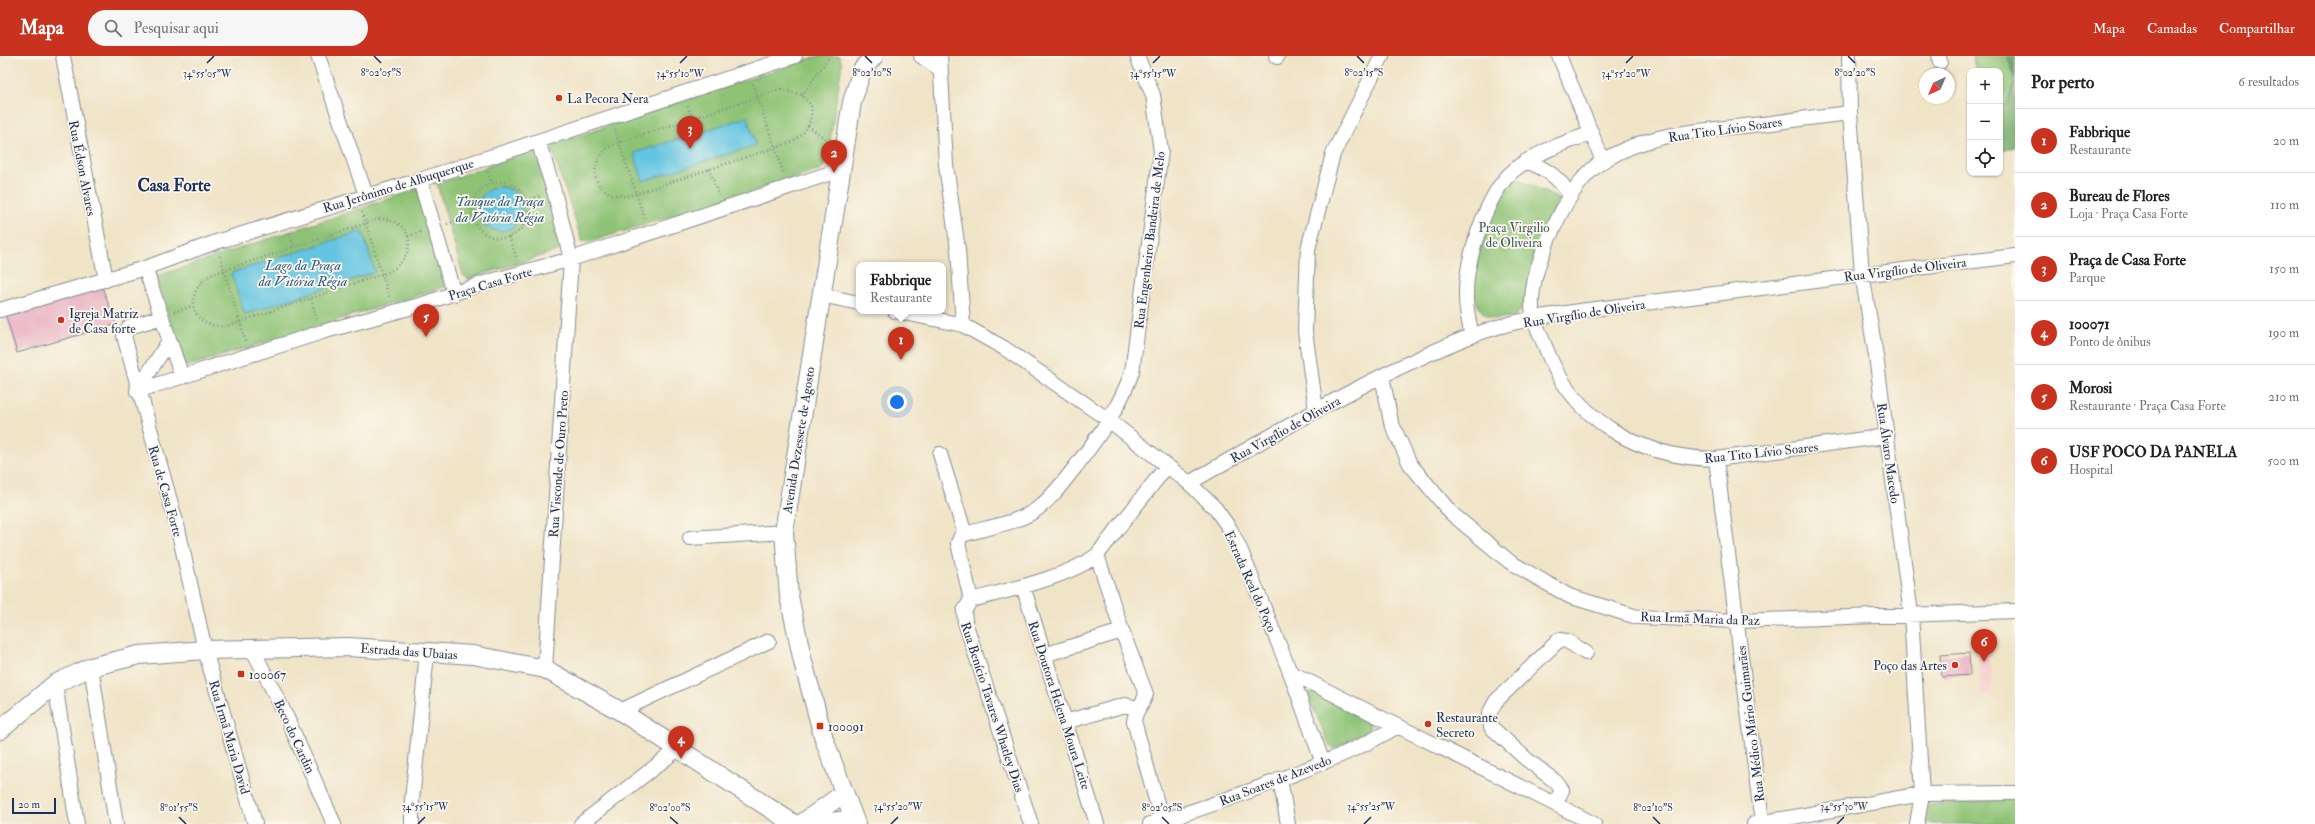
<!DOCTYPE html>
<html lang="pt">
<meta charset="utf-8">
<style>
body{margin:0;font-family:"IM FELL Double Pica",serif;background:#f6f6f6;color:#202124}
.controls{position:absolute;right:12px;top:12px;display:grid;overflow:hidden;border-radius:8px;box-shadow:0 1px 3px #0004}
.controls button{width:36px;height:36px;display:grid;place-items:center;padding:0;border:0;border-bottom:1px solid #e0e0e0;background:#fff;color:#202124;font:20px sans-serif}
.compass{position:absolute;left:1919px;top:12px;width:36px;height:36px;border-radius:50%;background:#fff;box-shadow:0 1px 3px #0004;rotate:224deg}
.scale{position:absolute;left:12px;bottom:10px;width:44px;box-sizing:border-box;padding-left:4px;border:2px solid #1b2f5e;border-top:0;font-size:11px;line-height:14px;white-space:nowrap;color:#1b2f5e;-webkit-text-stroke:3px #fbf7ec;paint-order:stroke}
.you{position:absolute;left:897px;top:346px;width:14px;height:14px;margin:-10px;border:3px solid #fff;border-radius:50%;background:#1a73e8;box-shadow:0 0 0 6px #1a73e833}
.badge{display:grid;place-items:center;width:26px;height:26px;border-radius:50%;background:#c8321e;color:#fff;font-size:13px;font-weight:700}
.pin{position:absolute;translate:-50% -33px;filter:drop-shadow(0 1px 2px #0008)}
.pin::after{content:'';position:absolute;top:21px;width:14px;height:12px;background:inherit;clip-path:polygon(0 0,100% 0,50% 100%)}
.popup{position:absolute;left:856px;top:206px;width:90px;height:52px;box-sizing:border-box;display:grid;place-content:center;border-radius:8px;background:#fff;filter:drop-shadow(0 1px 3px #0005);font-size:13px;white-space:nowrap;color:#757577}
.popup b{font-size:15px;color:#202124}
.popup::after{content:'';position:absolute;left:50%;top:100%;margin-left:-8px;border:8px solid transparent;border-top-color:#fff}
.list{margin:0;padding:0;list-style:none}
h2{display:flex;justify-content:space-between;align-items:center;height:52px;margin:0;padding:0 16px;font-size:17px}
h2 small{font-size:13px;font-weight:400;color:#757577}
.list li{display:grid;grid-template-columns:26px 1fr auto;gap:12px;align-items:center;box-sizing:border-box;height:64px;padding:0 16px;border-top:1px solid #e0e0e0}
.list b{display:block;font-size:15px;white-space:nowrap}
.list p{margin:0;font-size:13px;white-space:nowrap;color:#757577}
.list em{font-size:13px;font-style:normal;color:#757577}
.icon{flex:none;width:22px;height:22px;fill:none;stroke:currentColor;stroke-width:2;stroke-linecap:round;stroke-linejoin:round}
.map{position:relative;flex:none;width:2015px;height:768px;overflow:hidden}
header{display:flex;align-items:center;gap:24px;box-sizing:border-box;height:56px;padding:0 20px;background:#c8321e;color:#fff}
header strong{font-size:19px}
nav{display:flex;gap:22px;margin-inline-start:auto;font-size:14px}
.search{width:280px;height:36px;background:#f6f6f6;display:flex;align-items:center;gap:10px;box-sizing:border-box;padding:0 14px;border-radius:22px;color:#757577;font-size:15px}
main{display:flex}
aside{flex:1;background:#fff}
.map>svg:first-child{display:block}
</style>
<header>
<strong>Mapa</strong>
<div class="search"><svg class="icon" aria-label="search" viewBox="0 0 24 24"><circle cx="10" cy="10" r="6"/><path d="M15 15l6 6"/></svg>Pesquisar aqui</div>
<nav><a>Mapa</a><a>Camadas</a><a>Compartilhar</a></nav>
</header>
<main>
<div class="map">
<svg width="2015" height="768" viewBox="0 0 2015 768">
<rect width="100%" height="100%" fill="#fbf7ec"/>
<filter id="ink" filterUnits="userSpaceOnUse"><feTurbulence type="fractalNoise" baseFrequency=".025" numOctaves="2"/><feDisplacementMap in="SourceGraphic" scale="8" xChannelSelector="R" yChannelSelector="G"/><feConvolveMatrix kernelMatrix="1 2 1 2 8 2 1 2 1" color-interpolation-filters="sRGB"/></filter>
<filter id="wash" filterUnits="userSpaceOnUse"><feTurbulence type="fractalNoise" baseFrequency=".012" numOctaves="4" result="noise"/><feDisplacementMap in="SourceGraphic" scale="16" xChannelSelector="R" yChannelSelector="G"/><feGaussianBlur stdDeviation="0.9" result="paint"/><feColorMatrix in="noise" values="0 0 0 0 0 0 0 0 0 0 0 0 0 0 0 0 0 1.4 0 .05"/><feComposite in="paint" operator="in"/></filter>
<g filter="url(#wash)">
<rect width="100%" height="100%" fill="#f0e4c7"/>
<!-- built -->
<path fill="#f7cfd0" d="M1987 573 1992 638 1982 639 1975 574Z"/>
<!-- green -->
<path fill="#8ec375" stroke="#54796a" d="M818 0H839L842 8 827 103 821 114 589 186 582 185 552 94 554 88Z
M1973 0H2008L2015 26 2007 49 2000 50V15H1977Z
M529 96 536 98 565 186 563 193 468 223 463 219 437 128Z
M1513 122H1517L1560 144 1523 250 1516 260 1495 263C1446 250 1496 147 1513 122Z
M415 134H418L447 230 185 311 156 222 157 220Z
M1313 636 1367 663 1370 667 1369 674 1335 692 1330 691 1309 642V637Z
M2015 742V768H1920L1926 751 1928 749Z"/>
<!-- forest -->
<path fill="#72a966" stroke="#466c62" d="M2008 0H2015V22Z
M2015 26V91L2000 96V50L2007 49Z"/>
<!-- water -->
<path fill="#63c5e1" stroke="#3f7aa0" d="M747 61 756 89 643 125 634 97Z
M478 153a22 22 0 1 1 44 0a22 22 0 1 1-44 0Z
M362 175 375 216 245 258 231 217Z"/>
<g id="blocks">
<!-- building -->
<path fill="#e7acbf" d="M102 231 116 268 17 297 6 260Z
M1969 597 1970 619 1942 621 1940 599Z"/>
</g>
</g>
<g filter="url(#ink)">
<use href="#blocks" fill-opacity="0" stroke="#868a92" stroke-width="1"/>
<g fill="none" stroke-linecap="round" stroke-linejoin="round">
<!-- minor casing -->
<g stroke="#868a92" stroke-width="16">
<path id="minor" d="M63 0 106 224
M318 0 366 139
M921 0 941 14
M940 0 946 109 958 194 963 269
M1276 0 1277 1
M1559 0 1603 105
M1849 0 1850 57 1862 218 1876 300 1911 558 1922 738 1917 768
M1939 0 1940 6
M1850 57C1824 60 1798 63 1772 67 1716 74 1653 73 1603 105 1581 119 1566 145 1555 169 1543 193 1531 224 1532 251 1533 265 1540 278 1545 290 1572 364 1639 402 1716 403L1887 380
M538 85 554 135 571 203 545 613
M1526 105C1547 113 1558 121 1571 140
M420 124 454 238
M145 212 182 321
M821 239 859 247
M0 254 145 212 216 186 420 124 795 0
M895 255 963 269 1004 292 1110 365 1189 427 1215 452 1230 473 1240 493 1290 616C1391 668 1493 716 1594 768
M162 261 129 271 124 280 178 473 205 594 255 768
M1472 280C1469 267 1466 254 1466 241 1465 206 1486 138 1513 115 1535 96 1565 87 1592 77
M1382 320 1391 366 1410 408 1451 457 1510 506 1569 540 1637 561 1738 565 2015 555
M137 335 322 276 420 249 484 227 571 203 840 114
M137 335 169 285
M1316 354 1305 275 1308 193 1333 98 1382 0
M940 398 965 478 961 480 958 487 971 544 964 555 965 566 1031 768
M1716 403 1762 766
M1189 427C1280 375 1372 319 1471 280 1533 256 1603 253 1668 244 1784 229 1899 214 2015 200
M965 478C985 472 1021 466 1037 453 1052 442 1064 425 1076 410 1101 377 1118 355 1132 316L1161 95 1153 39 1137 0
M690 482 784 476
M1023 530 1097 768
M971 544C1006 535 1069 521 1097 499
M253 594 287 662 334 768
M1044 599 1122 575
M91 611 116 768
M1290 616 1323 707
M55 628 77 768
M620 655 769 585
M1065 666 1125 649 1138 652
M1280 723 1288 768
M1555 748 1562 734 1556 726 1525 702 1491 671 1489 658 1496 645 1559 584 1567 585 1586 597
M1162 765 1134 665C1135 654 1143 649 1146 638L1122 575 1097 499 1167 410
M412 768V744L427 597
M581 768 678 693
M1150 768C1194 756 1237 740 1279 724 1319 708 1360 693 1396 671
M1754 768 1922 738 2015 737"/>
</g>
<!-- major casing -->
<g stroke="#868a92" stroke-width="20">
<path id="major" d="M0 674 55 628 91 611 139 599 205 594 348 591 473 599 545 613 620 655 794 768
M801 768 844 737
M817 768 854 763
M856 768 824 683 803 606 789 540 784 476 852 46 862 14 874 0"/>
</g>
<!-- path -->
<path stroke="#868a92" stroke-width="2.5" stroke-dasharray="1 3" stroke-linecap="butt" d="M753 28 784 118
M781 33 802 39 811 49C813 66 806 77 792 86L629 140C593 142 583 109 612 89Z
M802 39 830 0
M688 50 692 63
M808 70 826 83
M615 74 645 164
M709 113 719 140
M488 116 492 127
M472 154a28 28 0 1 1 56 0a28 28 0 1 1-56 0Z
M527 144 541 140
M362 156 390 243
M379 163C416 164 418 199 389 216L227 270C191 273 181 239 210 219Z
M447 168 473 160
M289 177 294 191
M408 180 421 176
M509 181 517 204
M220 200 246 287
M311 243 317 263
M174 256 192 250"/>
<!-- minor -->
<use href="#minor" stroke="#fff" stroke-width="14"/>
<!-- major -->
<use href="#major" stroke="#fff" stroke-width="18"/>
</g>
</g>
<!-- ticks -->
<path fill="none" stroke="#1b2f5e" stroke-width="1.5" d="M374 0 381 7M865 0 872 7M1357 0 1364 7M1848 0 1855 7M207 7 214 0M680 7 687 0M1153 7 1160 0M1626 7 1633 0M179 761 186 768M670 761 678 768M1162 761 1169 768M1653 761 1660 768M418 768 425 761M891 768 898 761M1364 768 1371 761M1837 768 1844 761"/>
<!-- markers -->
<g fill="#c8321e" stroke="#fbf7ec" stroke-width="1.5">
<circle cx="559" cy="42" r="4"/>
<circle cx="61" cy="264" r="4"/>
<circle cx="1955" cy="609" r="4"/>
<rect x="237" y="614" width="8" height="8" rx="2"/>
<circle cx="1428" cy="668" r="4"/>
<rect x="816" y="666" width="8" height="8" rx="2"/>
</g>
<g text-anchor="middle" stroke-width="3.5" stroke-linejoin="round" paint-order="stroke">
<!-- poi labels -->
<g font-size="13" fill="#1b2f5e" stroke="#fbf7ec" text-anchor="start">
<text x="567" y="47">La Pecora Nera</text>
<text x="69" y="262">Igreja Matriz<tspan x="69" dy="15">de Casa forte</tspan></text>
<text x="1947" y="614" text-anchor="end">Poço das Artes</text>
<text x="249" y="623">100067</text>
<text x="1436" y="666">Restaurante<tspan x="1436" dy="15">Secreto</tspan></text>
<text x="828" y="675">100091</text>
</g>
<!-- street labels -->
<g font-size="13" fill="#1b2f5e" stroke="#fbf7ec">
<text transform="translate(1725 73) rotate(-8)" y="5">Rua Tito Lívio Soares</text>
<text transform="translate(83 112) rotate(79)" y="5">Rua Édson Alvares</text>
<text transform="translate(398 129) rotate(-17)" y="5">Rua Jerônimo de Albuquerque</text>
<text transform="translate(1149 184) rotate(-83)" y="5">Rua Engenheiro Bandeira de Melo</text>
<text transform="translate(1905 213) rotate(-7)" y="5">Rua Virgílio de Oliveira</text>
<text transform="translate(490 227) rotate(-17)" y="5">Praça Casa Forte</text>
<text transform="translate(1584 257) rotate(-9)" y="5">Rua Virgílio de Oliveira</text>
<text transform="translate(1285 373) rotate(-29)" y="5">Rua Virgílio de Oliveira</text>
<text transform="translate(798 384) rotate(-81)" y="5">Avenida Dezessete de Agosto</text>
<text transform="translate(1761 396) rotate(-6)" y="5">Rua Tito Lívio Soares</text>
<text transform="translate(1889 397) rotate(82)" y="5">Rua Álvaro Macedo</text>
<text transform="translate(558 408) rotate(-86)" y="5">Rua Visconde de Ouro Preto</text>
<text transform="translate(166 435) rotate(74)" y="5">Rua de Casa Forte</text>
<text transform="translate(1251 525) rotate(66)" y="5">Estrada Real do Poço</text>
<text transform="translate(1700 562) rotate(2)" y="5">Rua Irmã Maria da Paz</text>
<text transform="translate(409 595) rotate(4)" y="5">Estrada das Ubaias</text>
<text transform="translate(1060 649) rotate(72)" y="5">Rua Doutora Helena Moura Leite</text>
<text transform="translate(993 651) rotate(72)" y="5">Rua Benício Tavares Whatley Dias</text>
<text transform="translate(1750 668) rotate(-97)" y="5">Rua Médico Mário Guimarães</text>
<text transform="translate(295 680) rotate(65)" y="5">Beco do Cardin</text>
<text transform="translate(230 681) rotate(74)" y="5">Rua Irmã Maria David</text>
<text transform="translate(1275 724) rotate(-21)" y="5">Rua Soares de Azevedo</text>
</g>
<!-- park labels -->
<g font-size="13" fill="#3e5b65" stroke="#fbf7ec">
<text x="1514" y="176">Praça Virgilio<tspan x="1514" dy="15">de Oliveira</tspan></text>
</g>
<!-- water labels -->
<g font-size="14" font-style="italic" fill="#315c85" stroke="#fbf7ec">
<text x="500" y="150">Tanque da Praça<tspan x="500" dy="16">da Vitória Régia</tspan></text>
<text x="303" y="214">Lago da Praça<tspan x="303" dy="16">da Vitória Régia</tspan></text>
</g>
<!-- district labels -->
<g font-size="17" font-weight="bold" fill="#1b2f5e" stroke="#fbf7ec">
<text x="174" y="135">Casa Forte</text>
</g>
</g>
<g font-size="10" text-anchor="middle" fill="#1b2f5e" stroke="#fbf7ec" stroke-width="3.5" stroke-linejoin="round" paint-order="stroke">
<text x="1364" y="20">8°02'15"S</text>
<text x="1855" y="20">8°02'20"S</text>
<text x="381" y="20">8°02'05"S</text>
<text x="872" y="20">8°02'10"S</text>
<text x="1153" y="21">34°55'15"W</text>
<text x="207" y="21">34°55'05"W</text>
<text x="680" y="21">34°55'10"W</text>
<text x="1626" y="21">34°55'20"W</text>
<text x="425" y="754">34°55'15"W</text>
<text x="898" y="754">34°55'20"W</text>
<text x="1371" y="754">34°55'25"W</text>
<text x="1844" y="754">34°55'30"W</text>
<text x="179" y="755">8°01'55"S</text>
<text x="670" y="755">8°02'00"S</text>
<text x="1162" y="755">8°02'05"S</text>
<text x="1653" y="755">8°02'10"S</text>
</g>
</svg>
<div class="controls">
<button>+</button>
<button>−</button>
<button><svg class="icon" aria-label="locate" viewBox="0 0 24 24"><circle cx="12" cy="12" r="6"/><path d="M12 2v4M12 18v4M2 12h4M18 12h4"/></svg></button>
</div>
<svg class="compass" viewBox="-18 -18 36 36"><path d="M0-13l5 13h-10z" fill="#e53935"/><path d="M0 13l5-13h-10z" fill="#757577"/></svg>
<div class="scale">20 m</div>
<div class="you"></div>
<div class="pin badge" style="left:901px;top:304px">1</div>
<div class="popup"><b>Fabbrique</b>Restaurante</div>
<div class="pin badge" style="left:834px;top:117px">2</div>
<div class="pin badge" style="left:690px;top:93px">3</div>
<div class="pin badge" style="left:681px;top:703px">4</div>
<div class="pin badge" style="left:426px;top:281px">5</div>
<div class="pin badge" style="left:1984px;top:606px">6</div>
</div>
<aside>
<h2>Por perto<small>6 resultados</small></h2>
<ul class="list">
<li><span class="badge">1</span><div><b>Fabbrique</b><p>Restaurante</p></div><em>20 m</em></li>
<li><span class="badge">2</span><div><b>Bureau de Flores</b><p>Loja · Praça Casa Forte</p></div><em>110 m</em></li>
<li><span class="badge">3</span><div><b>Praça de Casa Forte</b><p>Parque</p></div><em>150 m</em></li>
<li><span class="badge">4</span><div><b>100071</b><p>Ponto de ônibus</p></div><em>190 m</em></li>
<li><span class="badge">5</span><div><b>Morosi</b><p>Restaurante · Praça Casa Forte</p></div><em>210 m</em></li>
<li><span class="badge">6</span><div><b>USF POCO DA PANELA</b><p>Hospital</p></div><em>500 m</em></li>
</ul>
</aside>
</main>
